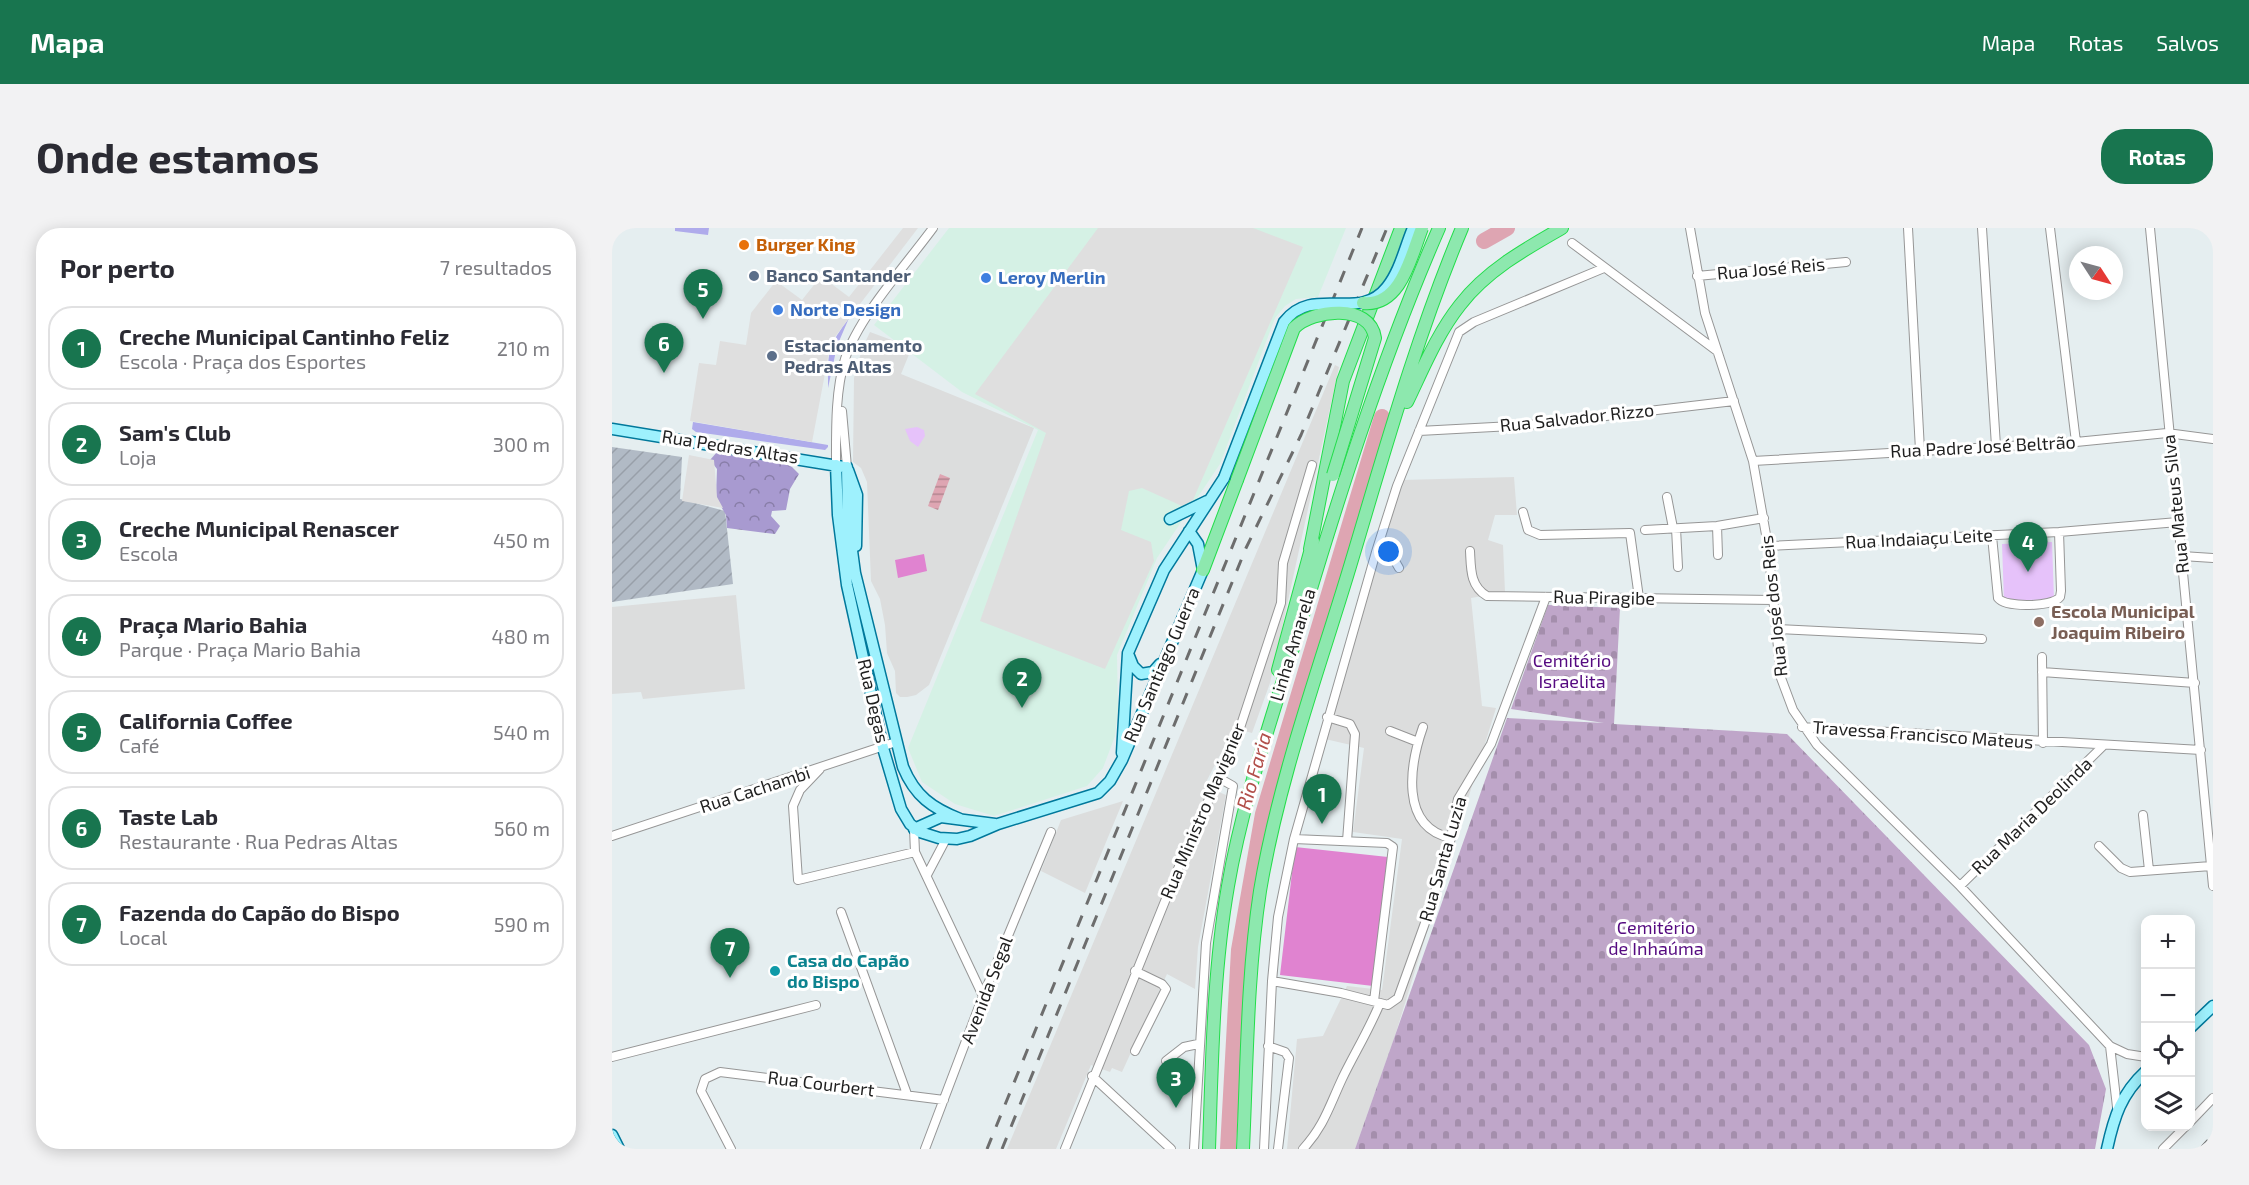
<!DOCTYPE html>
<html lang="pt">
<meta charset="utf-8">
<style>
body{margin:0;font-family:"Exo 2",sans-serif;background:#f2f2f3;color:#2b2b33}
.controls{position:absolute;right:18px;bottom:18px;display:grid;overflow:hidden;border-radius:12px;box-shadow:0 3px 15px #0003}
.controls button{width:54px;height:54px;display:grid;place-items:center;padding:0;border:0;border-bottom:2px solid #e1e1e2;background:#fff;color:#2b2b33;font:30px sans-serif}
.compass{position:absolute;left:1457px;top:18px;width:54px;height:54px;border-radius:50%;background:#fff;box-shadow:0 3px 15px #0003;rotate:126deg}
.you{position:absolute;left:777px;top:324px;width:21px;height:21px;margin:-15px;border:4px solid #fff;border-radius:50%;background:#1a73e8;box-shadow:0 0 0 9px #1a73e833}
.badge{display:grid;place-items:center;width:39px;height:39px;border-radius:50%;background:#18754f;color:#fff;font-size:20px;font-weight:700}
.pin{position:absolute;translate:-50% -50px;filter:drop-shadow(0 2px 3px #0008)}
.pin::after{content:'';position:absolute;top:32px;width:21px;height:18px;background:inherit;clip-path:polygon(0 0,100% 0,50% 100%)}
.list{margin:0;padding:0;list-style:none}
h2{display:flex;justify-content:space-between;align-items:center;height:78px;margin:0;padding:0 24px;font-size:26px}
h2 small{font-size:20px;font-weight:400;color:#7c7c81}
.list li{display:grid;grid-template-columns:39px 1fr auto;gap:18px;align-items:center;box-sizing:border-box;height:84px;margin:0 12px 12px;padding:0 12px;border:2px solid #e1e1e2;border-radius:24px}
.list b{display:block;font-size:22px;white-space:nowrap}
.list p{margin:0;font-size:20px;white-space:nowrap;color:#7c7c81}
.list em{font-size:20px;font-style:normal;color:#7c7c81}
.icon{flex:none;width:33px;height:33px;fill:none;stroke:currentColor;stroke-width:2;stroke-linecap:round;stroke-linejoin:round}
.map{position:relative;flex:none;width:1601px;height:921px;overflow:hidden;border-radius:24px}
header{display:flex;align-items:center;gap:36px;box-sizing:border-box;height:84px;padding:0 30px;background:#18754f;color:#fff}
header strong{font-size:28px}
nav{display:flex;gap:33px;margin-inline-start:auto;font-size:21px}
.intro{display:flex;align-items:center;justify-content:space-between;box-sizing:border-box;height:144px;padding:0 36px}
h1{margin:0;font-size:42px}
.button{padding:15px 27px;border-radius:24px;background:#18754f;color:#fff;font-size:21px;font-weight:700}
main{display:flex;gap:36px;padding:0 36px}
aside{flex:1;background:#fff;border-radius:24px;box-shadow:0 3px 15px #0003}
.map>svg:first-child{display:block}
</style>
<header>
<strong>Mapa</strong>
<nav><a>Mapa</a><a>Rotas</a><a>Salvos</a></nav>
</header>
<div class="intro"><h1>Onde estamos</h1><a class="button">Rotas</a></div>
<main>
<aside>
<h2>Por perto<small>7 resultados</small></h2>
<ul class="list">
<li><span class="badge">1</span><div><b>Creche Municipal Cantinho Feliz</b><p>Escola · Praça dos Esportes</p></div><em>210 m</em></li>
<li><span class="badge">2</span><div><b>Sam's Club</b><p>Loja</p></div><em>300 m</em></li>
<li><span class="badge">3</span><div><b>Creche Municipal Renascer</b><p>Escola</p></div><em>450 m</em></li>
<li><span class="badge">4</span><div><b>Praça Mario Bahia</b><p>Parque · Praça Mario Bahia</p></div><em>480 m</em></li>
<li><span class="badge">5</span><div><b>California Coffee</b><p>Café</p></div><em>540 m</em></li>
<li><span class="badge">6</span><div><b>Taste Lab</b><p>Restaurante · Rua Pedras Altas</p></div><em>560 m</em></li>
<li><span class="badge">7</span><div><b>Fazenda do Capão do Bispo</b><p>Local</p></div><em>590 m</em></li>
</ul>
</aside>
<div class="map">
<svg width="1601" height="921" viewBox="0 0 1601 921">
<defs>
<pattern id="construction-furrows" width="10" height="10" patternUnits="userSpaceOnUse" patternTransform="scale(1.5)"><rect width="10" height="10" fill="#b1bac5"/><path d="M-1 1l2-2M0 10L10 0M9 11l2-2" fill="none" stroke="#989fa9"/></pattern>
<pattern id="forest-crowns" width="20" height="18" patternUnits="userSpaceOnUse" patternTransform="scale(1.5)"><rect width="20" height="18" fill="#a89ad0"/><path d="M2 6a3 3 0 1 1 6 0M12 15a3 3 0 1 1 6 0" fill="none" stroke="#887da8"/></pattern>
<pattern id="cemetery-stones" width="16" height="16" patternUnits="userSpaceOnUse" patternTransform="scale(1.5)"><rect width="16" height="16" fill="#bfa6c9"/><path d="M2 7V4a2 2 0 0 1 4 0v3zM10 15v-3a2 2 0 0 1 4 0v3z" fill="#a48eac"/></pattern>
<pattern id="water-rules" width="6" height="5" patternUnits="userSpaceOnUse" patternTransform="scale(1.5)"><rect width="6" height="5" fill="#dea5b2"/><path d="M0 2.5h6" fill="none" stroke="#b38690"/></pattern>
</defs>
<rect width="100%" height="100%" fill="#e5eef0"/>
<!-- residential -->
<path fill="#dcdddd" d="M258 104 285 114 298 124 289 146 422 200 317 457 304 467 295 469H288L284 465 283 443 275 425 273 397 268 371 259 353 255 254 249 240 241 234 242 150 250 121Z
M723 137 727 139 658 455 640 505 622 500 592 558 614 567 586 719 583 761 555 746 510 844 500 840 498 844 479 837 444 921H395Z
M902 249 905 287H883L876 312 891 317 893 364 859 370 870 478 884 480 782 811 743 921H675L685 811 711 808 735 758 770 762 790 611 741 604 752 520 713 511 790 252Z
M124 367 133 461 31 471 29 464 0 466V379Z
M511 573 473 665 429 643 449 592Z"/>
<!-- commercial -->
<path fill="#d5f1e5" d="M337 0H734L706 69 684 71 673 78 663 90 608 236 545 330 505 427 506 482 503 508 491 540 475 558 382 588 343 576 310 554 296 520 426 202 350 164 262 97Z"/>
<!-- construction -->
<path fill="url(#construction-furrows)" d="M0 219 70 229 68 271 113 283 121 356 0 374Z"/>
<!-- grass -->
<path fill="#afabeb" d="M63 0H97L96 7 63 3Z
M237 90 225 118 216 160C216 123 215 120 237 90Z
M81 194 216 217V219L213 222 84 204 80 201Z"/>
<!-- forest -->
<path fill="url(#forest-crowns)" d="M105 224 128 228 135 226 168 233 180 239 187 246 178 261 174 282 160 283 159 288 168 298 163 306 115 300 114 287 104 270 105 241 98 232Z"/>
<!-- cemetery -->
<path fill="url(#cemetery-stones)" d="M936 377 1008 380 1002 496 1175 506 1477 817 1494 861 1483 921H743L895 490 992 495 899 481Z"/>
<!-- park -->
<path fill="#e6c2fa" d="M305 199 312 202 313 208 306 219 298 213 293 201Z
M1440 314 1442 371 1392 373 1390 316Z"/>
<!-- pitch -->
<path fill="#e083d0" d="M312 326 315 343 286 350 283 332Z
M683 619 776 629 761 758 668 747Z"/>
<!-- parking -->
<path fill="#dfdfdf" d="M291 0H306L219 114 200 214 78 193 87 135 104 137 108 113 134 117 139 85 164 53 190 72 209 48 237 69Z
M486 0H641L691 19 581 272 570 278 530 260 517 263 509 302 539 314 542 333 493 441 368 393 434 205 363 166Z
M77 227 102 232 105 269 111 280 70 273Z"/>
<!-- water -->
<path fill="url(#water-rules)" d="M328 246 338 250 326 282 316 278Z"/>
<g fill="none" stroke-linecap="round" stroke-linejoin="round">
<!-- river -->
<path stroke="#dea5b2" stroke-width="16" d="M872 13 895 0
M616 921 627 722 651 586 770 189"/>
<!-- minor casing -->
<g stroke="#969696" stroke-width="10">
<path id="minor" d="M1078 0 1093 85 1141 233 1156 318 1169 450 1181 482 1205 517 1348 658 1498 818 1515 826 1534 829
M1296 0 1308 222
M1370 0 1384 218
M1438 0 1464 214
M1538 0 1601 658
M960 15 1105 123
M1085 48 1234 34
M230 183 235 239
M807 203 917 197 1122 173
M1141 233 1464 214 1555 205 1601 211
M224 237C224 203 223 164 233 131 247 88 294 37 321 0
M1055 269 1061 300
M911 284 916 302 928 307 1018 305 1027 370
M1105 298 1106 327
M1064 300 1066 339
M1033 302 1105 298 1152 290
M1380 308 1386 370C1394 380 1440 379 1448 369L1449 363 1447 304
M1156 318 1447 304 1566 294
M858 323C859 341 858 358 875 368L1161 372
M764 324 780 328 787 340
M1570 328 1601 330
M1164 401 1370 411
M1430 429 1431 515
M1430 444 1583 455
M715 489 738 496 743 506 735 613
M811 499C798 536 787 599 839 610
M1190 499 1589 522
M778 503 806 514
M208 541 188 562 181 578 186 652 303 624
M1531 587 1537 642
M302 601 303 624 371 768
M0 608 284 514
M682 611 775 615 781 619 762 773
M1487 618 1509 640 1518 644 1599 638
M315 647 334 611
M1348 658 1491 518
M229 684 295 866
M660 753 729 765 776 777 786 770 818 681 839 610 846 571 879 516 934 369
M656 818 673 824 677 830 666 921
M1498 818 1505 879
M523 823 554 761 550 756 523 743
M0 829 204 777
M554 833 572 819 586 816
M480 848 559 921
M1578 894 1601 870
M119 921 89 863 93 851 108 844 332 872
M313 921 371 768 439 604
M453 921 570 631 625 509 669 375 671 335 700 237
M582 921 594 715 621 558 607 550
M652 921 660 753 666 689 682 611 764 324 785 258 847 104 862 94 992 40
M691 921C712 898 717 879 730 851 742 826 757 802 768 775
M1551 921 1574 898"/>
</g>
<!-- major casing -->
<g stroke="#00789b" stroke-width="13">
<path id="major" d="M0 201 232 239
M224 237 226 287 235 357 271 520 289 581 298 596 308 604 327 610 345 611 358 608 386 596 486 565 498 553 510 532 591 342 586 316 577 303
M235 239 236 293 243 345 291 539C303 568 320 580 348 591
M236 242 245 267 244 318
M558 291 595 273
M517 428 521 438 529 446 541 444 548 436
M510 525 516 425 552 342 612 250
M302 601 329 589 383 596
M1578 800 1601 778
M0 907 7 921
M1495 921C1502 889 1509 866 1534 843"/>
</g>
<!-- highway casing -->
<g stroke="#23dd4b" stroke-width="14">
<path id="highway" d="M795 174C811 141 825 106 848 77 874 43 913 21 950 0
M698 321 731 153 789 0
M591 342 625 252
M666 442 701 313
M597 921C600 834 601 744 616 658 630 576 658 496 682 417 724 276 768 135 827 0
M631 921C635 835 635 748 648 663 666 555 704 450 736 345 771 229 803 112 850 0"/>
</g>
<!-- minor -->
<use href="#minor" stroke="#fff" stroke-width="8"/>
<!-- major -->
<use href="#major" stroke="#9ef1fd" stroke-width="10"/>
<!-- highway -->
<use href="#highway" stroke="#8de8ae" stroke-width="12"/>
<!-- rail -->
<path stroke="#6d6d6d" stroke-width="3" stroke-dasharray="12 12" stroke-linecap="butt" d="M375 921 750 0
M390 921 634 320 689 207 775 0
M1588 921 1601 907"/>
<!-- major-bridge casing -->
<g stroke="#00789b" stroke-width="13" stroke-linecap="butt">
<path id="major-bridge" d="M612 250 672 94C701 56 747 95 775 59 788 43 793 19 801 0"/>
</g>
<!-- highway-bridge casing -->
<g stroke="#23dd4b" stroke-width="14" stroke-linecap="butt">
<path id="highway-bridge" d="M751 75C789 79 799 28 810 0
M625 252 682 100C701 81 758 75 763 110L721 247"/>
</g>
<!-- major-bridge -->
<use href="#major-bridge" stroke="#9ef1fd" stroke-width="10"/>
<!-- highway-bridge -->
<use href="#highway-bridge" stroke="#8de8ae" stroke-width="12"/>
</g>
<!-- markers -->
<circle fill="#e8710a" stroke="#fff" stroke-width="2" cx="132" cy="17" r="6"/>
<g fill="#5c6f8a" stroke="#fff" stroke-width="2">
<circle cx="142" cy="48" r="6"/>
<circle cx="160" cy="128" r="6"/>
</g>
<g fill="#3f7fe0" stroke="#fff" stroke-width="2">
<circle cx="374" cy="50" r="6"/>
<circle cx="166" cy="82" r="6"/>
</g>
<circle fill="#8d6e63" stroke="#fff" stroke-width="2" cx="1427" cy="394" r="6"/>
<circle fill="#0f9aa8" stroke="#fff" stroke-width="2" cx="163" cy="743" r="6"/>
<g text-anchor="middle" stroke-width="6" stroke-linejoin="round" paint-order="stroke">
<!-- food labels -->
<g font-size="18" font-weight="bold" fill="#c56008" stroke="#fff" text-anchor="start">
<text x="144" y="23">Burger King</text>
</g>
<!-- street labels -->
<g font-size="18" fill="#1f1f1f" stroke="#fff">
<text transform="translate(1159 41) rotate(-5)" y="6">Rua José Reis</text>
<text transform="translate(965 190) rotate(-6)" y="6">Rua Salvador Rizzo</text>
<text transform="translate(118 219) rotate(9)" y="6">Rua Pedras Altas</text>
<text transform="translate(1371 219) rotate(-3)" y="6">Rua Padre José Beltrão</text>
<text transform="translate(1564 276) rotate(-96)" y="6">Rua Mateus Silva</text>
<text transform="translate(1307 311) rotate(-3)" y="6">Rua Indaiaçu Leite</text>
<text transform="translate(992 370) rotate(1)" y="6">Rua Piragibe</text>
<text transform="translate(1162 378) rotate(-96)" y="6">Rua José dos Reis</text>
<text transform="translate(681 417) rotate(-73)" y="6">Linha Amarela</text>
<text transform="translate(550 437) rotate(-67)" y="6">Rua Santiago Guerra</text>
<text transform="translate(261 473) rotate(77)" y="6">Rua Degas</text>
<text transform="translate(1311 507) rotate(4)" y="6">Travessa Francisco Mateus</text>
<text transform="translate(143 562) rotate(-18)" y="6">Rua Cachambi</text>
<text transform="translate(591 583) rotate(-67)" y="6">Rua Ministro Mavignier</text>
<text transform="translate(1420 588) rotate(-44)" y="6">Rua Maria Deolinda</text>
<text transform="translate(831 631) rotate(-74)" y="6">Rua Santa Luzia</text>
<text transform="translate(375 762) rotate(-69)" y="6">Avenida Segal</text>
<text transform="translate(209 856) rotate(7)" y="6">Rua Courbert</text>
</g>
<!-- service labels -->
<g font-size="18" font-weight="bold" fill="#4e5e75" stroke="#fff" text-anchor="start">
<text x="154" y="54">Banco Santander</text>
<text x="172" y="124">Estacionamento<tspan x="172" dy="21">Pedras Altas</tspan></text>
</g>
<!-- shop labels -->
<g font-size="18" font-weight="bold" fill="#366cbe" stroke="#fff" text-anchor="start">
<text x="386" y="56">Leroy Merlin</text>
<text x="178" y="88">Norte Design</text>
</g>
<!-- education labels -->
<g font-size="18" font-weight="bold" fill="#785e54" stroke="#fff" text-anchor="start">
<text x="1439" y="390">Escola Municipal<tspan x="1439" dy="21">Joaquim Ribeiro</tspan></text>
</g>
<!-- park labels -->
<g font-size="18" fill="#550a80" stroke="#fff">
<text x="960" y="439">Cemitério<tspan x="960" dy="21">Israelita</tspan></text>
<text x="1044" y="706">Cemitério<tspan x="1044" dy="21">de Inhaúma</tspan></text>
</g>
<!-- culture labels -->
<g font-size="18" font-weight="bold" fill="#0d838f" stroke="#fff" text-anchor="start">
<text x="175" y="739">Casa do Capão<tspan x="175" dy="21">do Bispo</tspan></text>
</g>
<!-- water labels -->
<g font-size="20" font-style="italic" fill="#b14f4a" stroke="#fff">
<text transform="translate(642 543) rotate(-74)" y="7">Rio Faria</text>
</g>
</g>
</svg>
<div class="controls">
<button>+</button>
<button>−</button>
<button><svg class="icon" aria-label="locate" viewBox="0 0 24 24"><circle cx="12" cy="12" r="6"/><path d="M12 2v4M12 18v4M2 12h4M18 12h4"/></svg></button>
<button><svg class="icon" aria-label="layers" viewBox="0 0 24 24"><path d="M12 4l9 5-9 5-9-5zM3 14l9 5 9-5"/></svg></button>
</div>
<svg class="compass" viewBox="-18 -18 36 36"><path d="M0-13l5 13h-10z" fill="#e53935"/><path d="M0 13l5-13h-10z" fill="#7c7c81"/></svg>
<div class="you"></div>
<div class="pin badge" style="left:710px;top:596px">1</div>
<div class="pin badge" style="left:410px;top:480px">2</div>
<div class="pin badge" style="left:564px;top:880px">3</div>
<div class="pin badge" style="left:1416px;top:344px">4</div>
<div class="pin badge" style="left:91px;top:91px">5</div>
<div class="pin badge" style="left:52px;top:145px">6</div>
<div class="pin badge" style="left:118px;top:750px">7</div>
</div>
</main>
